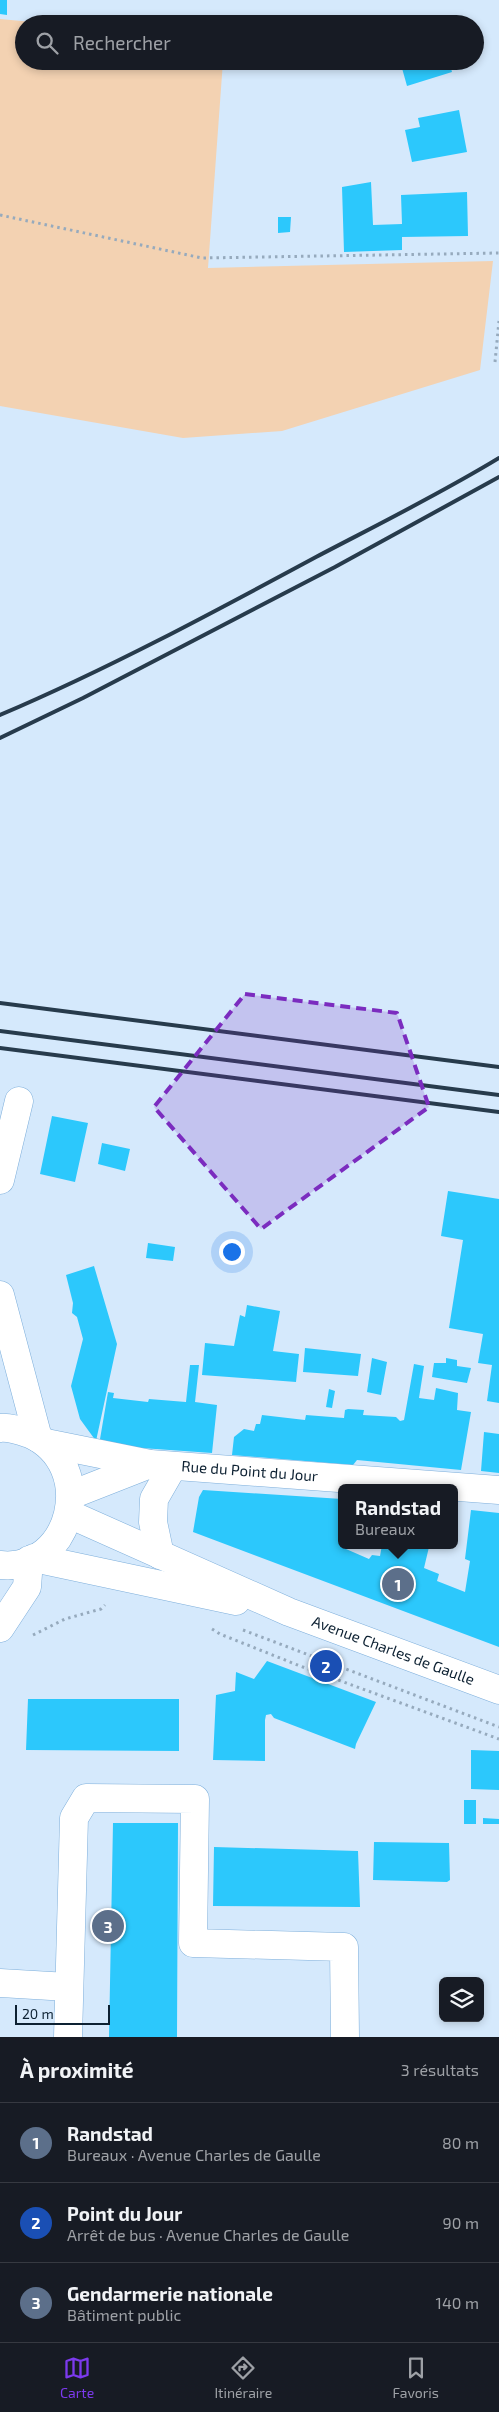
<!DOCTYPE html>
<html lang="fr">
<meta charset="utf-8">
<style>
body{margin:0;font-family:"Exo 2",sans-serif;background:#242831;color:#f1f3f6}
.controls{position:absolute;right:15px;bottom:15px;display:grid;overflow:hidden;border-radius:8px;box-shadow:0 2px 8px #0003}
.controls button{width:45px;height:45px;display:grid;place-items:center;padding:0;border:0;border-bottom:1px solid #363941;background:#171b24;color:#f1f3f6;font:25px sans-serif}
.scale{position:absolute;left:15px;bottom:12px;width:95px;box-sizing:border-box;padding-left:5px;border:2px solid #0d2132;border-top:0;font-size:14px;line-height:18px;white-space:nowrap;color:#0d2132;-webkit-text-stroke:4px #d5e9fc;paint-order:stroke}
.you{position:absolute;left:231px;top:1251px;width:18px;height:18px;margin:-12px;border:4px solid #fff;border-radius:50%;background:#1a73e8;box-shadow:0 0 0 8px #1a73e833}
.badge{display:grid;place-items:center;width:32px;height:32px;border-radius:50%;background:#7c3aed;color:#fff;font-size:16px;font-weight:700}
.pin{position:absolute;translate:-50% -50%;border:2px solid #fff;box-shadow:0 1px 5px #0006}
.popup{position:absolute;left:338px;top:1484px;width:120px;height:65px;box-sizing:border-box;display:grid;place-content:center;border-radius:8px;background:#171b24;filter:drop-shadow(0 1px 4px #0005);font-size:16px;white-space:nowrap;color:#9ea1a6}
.popup b{font-size:19px;color:#f1f3f6}
.popup::after{content:'';position:absolute;left:50%;top:100%;margin-left:-10px;border:10px solid transparent;border-top-color:#171b24}
.list{margin:0;padding:0;list-style:none}
h2{display:flex;justify-content:space-between;align-items:center;height:65px;margin:0;padding:0 20px;font-size:21px}
h2 small{font-size:16px;font-weight:400;color:#9ea1a6}
.list li{display:grid;grid-template-columns:32px 1fr auto;gap:15px;align-items:center;box-sizing:border-box;height:80px;padding:0 20px;border-top:1px solid #363941}
.list b{display:block;font-size:19px;white-space:nowrap}
.list p{margin:0;font-size:16px;white-space:nowrap;color:#9ea1a6}
.list em{font-size:16px;font-style:normal;color:#9ea1a6}
.icon{flex:none;width:28px;height:28px;fill:none;stroke:currentColor;stroke-width:2;stroke-linecap:round;stroke-linejoin:round}
.map{position:relative;flex:none;width:499px;height:2037px;overflow:hidden}
.search{position:absolute;background:#171b24;box-shadow:0 2px 8px #0003;left:15px;right:15px;top:15px;height:55px;display:flex;align-items:center;gap:12px;box-sizing:border-box;padding:0 18px;border-radius:28px;color:#9ea1a6;font-size:19px}
.sheet{height:305px;background:#171b24}
nav{display:flex;justify-content:space-around;align-items:center;box-sizing:border-box;height:70px;border-top:1px solid #363941;background:#171b24;font-size:14px;color:#9ea1a6}
nav a{display:grid;justify-items:center;gap:2px}
nav .on{color:#7c3aed}
.map>svg:first-child{display:block}
</style>
<div class="map">
<svg width="499" height="2037" viewBox="0 0 499 2037">
<rect width="100%" height="100%" fill="#d5e9fc"/>
<!-- green -->
<path fill="#f3d2b2" d="M0 19 54 24H24V61H223L208 268 493 261 480 370 282 431 183 438 0 406Z"/>
<!-- building -->
<path fill="#2cc8fc" d="M0 0H7V15L0 14Z
M400 61H449L452 72 407 86Z
M459 110 467 152 412 162 405 130 420 127 418 118Z
M371 182 373 225 402 224 401 195 467 192 468 236 402 237V250L344 252 342 187Z
M278 217H291L290 232 278 233Z
M52 1116 88 1123 75 1182 40 1174Z
M102 1143 130 1149 125 1171 98 1164Z
M448 1191 499 1199V1403L487 1401 492 1365 478 1363 483 1334 449 1328 463 1240 441 1236Z
M148 1243 175 1247 173 1261 146 1258Z
M94 1266 117 1344 96 1441 80 1419 71 1386 83 1339 77 1317 72 1313 73 1303 66 1275Z
M247 1305 280 1311 273 1351 299 1354 296 1382 202 1375 205 1343 234 1346 240 1315 245 1317Z
M305 1348 361 1354 358 1376 303 1372Z
M372 1358 387 1362 381 1395 367 1392Z
M446 1358 457 1360V1366L471 1368 467 1383 432 1377 434 1363H446Z
M414 1364 424 1366 419 1398 434 1400 436 1388 458 1393 457 1410 471 1412 461 1470 357 1460 353 1465 232 1455 234 1437 244 1429 254 1431 256 1424H260L262 1415 305 1420 306 1415 344 1418 345 1410 348 1409 364 1410 363 1415 396 1417 400 1421 404 1420Z
M190 1365H199L195 1402 217 1405 212 1453 99 1445 108 1392 114 1393 113 1398 148 1402 149 1399 186 1402Z
M329 1389 335 1391 332 1408 326 1407Z
M484 1432 499 1434V1473L481 1471Z
M203 1490 342 1499V1545H347L346 1549 369 1559 372 1555 380 1556 382 1545H437L436 1548 429 1547 424 1568 439 1574 437 1581 465 1592 470 1561 465 1559 471 1510 499 1513V1647L193 1532 199 1497Z
M267 1661 376 1702 356 1744 355 1749 274 1718 271 1714 266 1715 265 1720V1761L213 1760 216 1695 235 1691 236 1672 254 1679Z
M28 1699H179V1751L26 1750Z
M471 1750 499 1751V1790L471 1789Z
M464 1800H476V1824H464Z
M483 1818 499 1819V1824H483Z
M113 1823H178L177 2037H109Z
M374 1842 449 1843 450 1880 447 1882 373 1880Z
M214 1847 358 1851 360 1907 213 1906Z"/>
<g fill="none" stroke-linecap="round" stroke-linejoin="round">
<!-- minor casing -->
<g stroke="#7eafdb" stroke-width="29">
<g id="minor">
<path d="M0 1180 19 1101"/>
<path id="s1" d="M46 1443 150 1464 499 1490"/>
<path d="M71 1495 150 1464"/>
<path d="M160 1555 153 1522 154 1499 173 1466"/>
<path d="M0 1983 68 1987"/>
<path d="M68 2037 74 1818 86 1798 195 1799 193 1943 344 1947 345 2037"/>
</g>
</g>
<!-- major casing -->
<g stroke="#7eafdb" stroke-width="29">
<g id="major">
<path d="M0 1295 38 1438"/>
<path d="M0 1428C10 1427 21 1431 30 1434 99 1465 72 1573 0 1565"/>
<path id="s2" d="M69 1514 289 1612 499 1690"/>
<path d="M34 1558 236 1601"/>
<path d="M0 1628 27 1587 29 1560"/>
</g>
</g>
<!-- path -->
<path stroke="#96aabd" stroke-width="3" stroke-dasharray="2.5 4" stroke-linecap="butt" d="M0 215 202 258 499 253
M495 362 499 321
M212 1629 220 1634 300 1666 499 1739
M243 1630 499 1727
M33 1635 65 1619 101 1609 105 1605"/>
<!-- minor -->
<use href="#minor" stroke="#fff" stroke-width="28"/>
<!-- major -->
<use href="#major" stroke="#fff" stroke-width="28"/>
<!-- rail -->
<path stroke="#273b4c" stroke-width="4" d="M0 715C108 669 212 613 316 557 377 525 440 494 499 458
M0 738 83 698 335 567 499 477
M0 1003 499 1067
M0 1031 499 1095
M0 1048 499 1112"/>
</g>
<!-- marked area -->
<path fill="#7b2cbf" fill-opacity="0.2" stroke="#7b2cbf" stroke-width="4" stroke-dasharray="10 6" stroke-linejoin="round" d="M245 994 397 1013 429 1107 261 1229 154 1107Z"/>
<g text-anchor="middle" stroke-width="5" stroke-linejoin="round" paint-order="stroke">
<!-- street labels -->
<g font-size="15" fill="#0d2132" stroke="#d5e9fc">
<text dy="5" stroke="none"><textPath href="#s1" startOffset="206">Rue du Point du Jour</textPath></text>
<text dy="5" stroke="none"><textPath href="#s2" startOffset="352">Avenue Charles de Gaulle</textPath></text>
</g>
</g>
</svg>
<div class="controls">
<button><svg class="icon" aria-label="layers" viewBox="0 0 24 24"><path d="M12 4l9 5-9 5-9-5zM3 14l9 5 9-5"/></svg></button>
</div>
<div class="scale">20 m</div>
<div class="you"></div>
<div class="pin badge" style="left:398px;top:1584px;background:#5c6f8a">1</div>
<div class="popup"><b>Randstad</b>Bureaux</div>
<div class="pin badge" style="left:326px;top:1666px;background:#1a4fb4">2</div>
<div class="pin badge" style="left:108px;top:1926px;background:#5c6f8a">3</div>
<div class="search"><svg class="icon" aria-label="search" viewBox="0 0 24 24"><circle cx="10" cy="10" r="6"/><path d="M15 15l6 6"/></svg>Rechercher</div>
</div>
<section class="sheet">
<h2>À proximité<small>3 résultats</small></h2>
<ul class="list">
<li><span class="badge" style="background:#5c6f8a">1</span><div><b>Randstad</b><p>Bureaux · Avenue Charles de Gaulle</p></div><em>80 m</em></li>
<li><span class="badge" style="background:#1a4fb4">2</span><div><b>Point du Jour</b><p>Arrêt de bus · Avenue Charles de Gaulle</p></div><em>90 m</em></li>
<li><span class="badge" style="background:#5c6f8a">3</span><div><b>Gendarmerie nationale</b><p>Bâtiment public</p></div><em>140 m</em></li>
</ul>
</section>
<nav>
<a class="on"><svg class="icon" aria-label="map" viewBox="0 0 24 24"><path d="M3 6l6-2 6 2 6-2v14l-6 2-6-2-6 2zM9 4v14M15 6v14"/></svg>Carte</a>
<a><svg class="icon" aria-label="directions" viewBox="0 0 24 24"><path d="M12 3l9 9-9 9-9-9zM9 14v-3h6M13 9l2 2-2 2"/></svg>Itinéraire</a>
<a><svg class="icon" aria-label="saved" viewBox="0 0 24 24"><path d="M7 4h10v16l-5-4-5 4z"/></svg>Favoris</a>
</nav>
